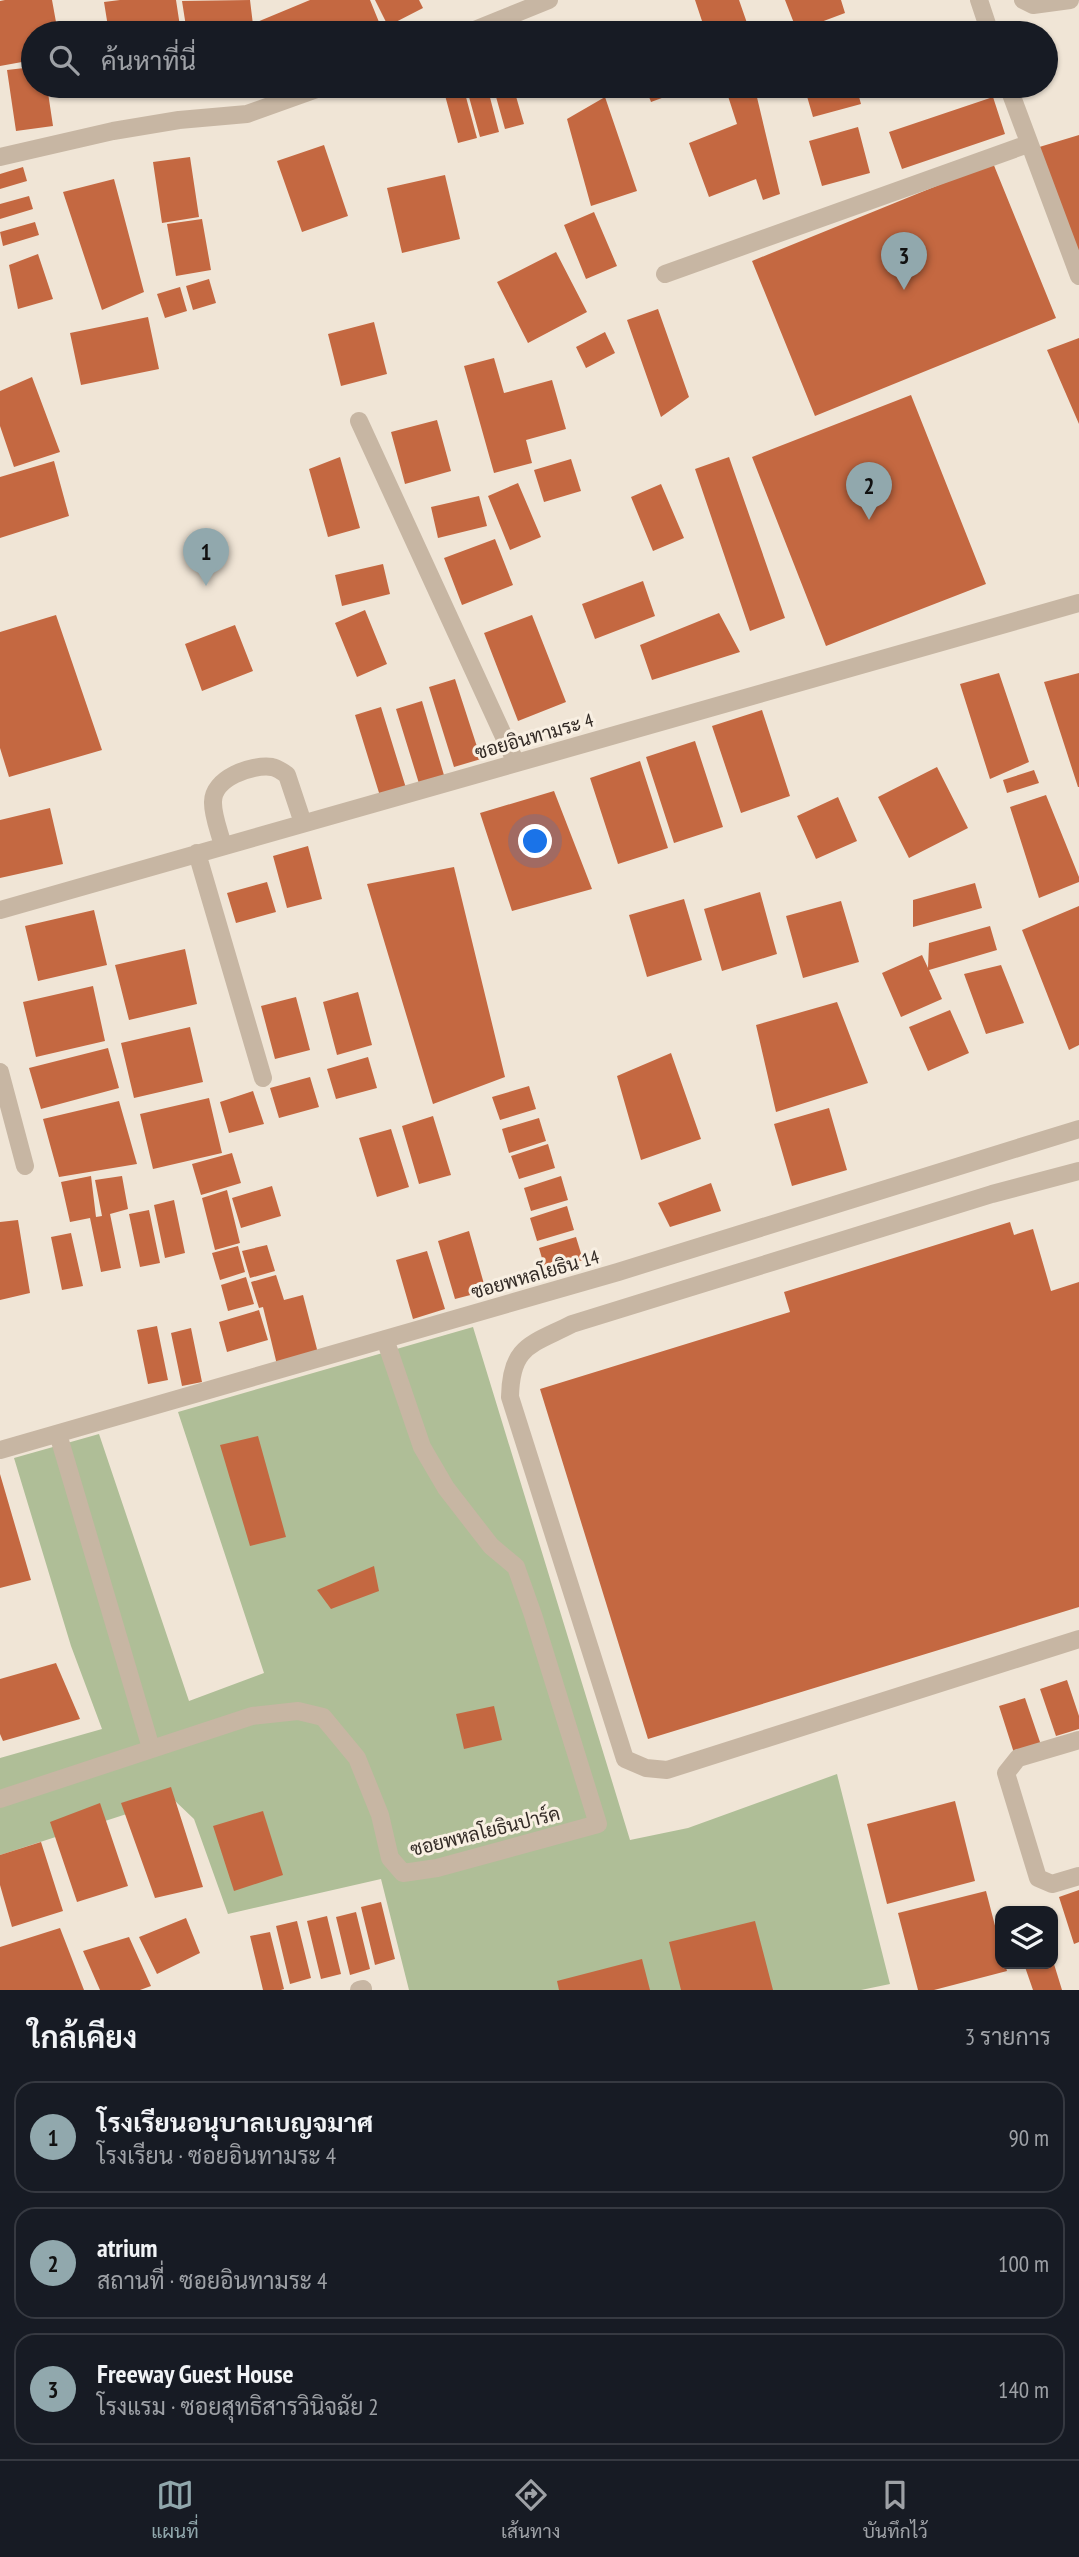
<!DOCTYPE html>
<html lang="th">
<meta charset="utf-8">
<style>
body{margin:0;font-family:"PT Sans Narrow",Sarabun,sans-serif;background:#20242c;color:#f1f3f6}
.controls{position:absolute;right:21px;bottom:21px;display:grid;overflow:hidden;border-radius:14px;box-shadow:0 2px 5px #0004}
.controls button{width:63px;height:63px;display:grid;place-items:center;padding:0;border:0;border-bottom:2px solid #363941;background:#171b24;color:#f1f3f6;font:35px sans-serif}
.you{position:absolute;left:536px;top:842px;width:24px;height:24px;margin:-18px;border:5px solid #fff;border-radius:50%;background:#1a73e8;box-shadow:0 0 0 10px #1a73e833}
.badge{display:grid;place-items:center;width:46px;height:46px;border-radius:50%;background:#91a8ad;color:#111;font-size:23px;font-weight:700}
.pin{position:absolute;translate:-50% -58px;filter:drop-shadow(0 2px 4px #0008)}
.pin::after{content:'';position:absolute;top:37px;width:24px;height:21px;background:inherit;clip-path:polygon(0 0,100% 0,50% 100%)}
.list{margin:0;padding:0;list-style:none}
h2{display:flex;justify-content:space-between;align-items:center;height:91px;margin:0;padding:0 28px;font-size:30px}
h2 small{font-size:23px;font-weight:400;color:#9ea1a6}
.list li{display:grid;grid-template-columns:46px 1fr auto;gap:21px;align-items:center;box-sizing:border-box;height:112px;margin:0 14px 14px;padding:0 14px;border:2px solid #363941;border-radius:21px}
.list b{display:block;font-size:26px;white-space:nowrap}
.list p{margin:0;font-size:23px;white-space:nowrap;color:#9ea1a6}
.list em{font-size:23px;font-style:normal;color:#9ea1a6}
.icon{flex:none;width:38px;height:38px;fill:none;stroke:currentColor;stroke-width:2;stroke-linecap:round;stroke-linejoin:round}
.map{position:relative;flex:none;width:1079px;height:1990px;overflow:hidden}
.search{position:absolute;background:#171b24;box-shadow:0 2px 5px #0004;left:21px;right:21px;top:21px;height:77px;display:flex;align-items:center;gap:18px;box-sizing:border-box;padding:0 24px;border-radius:38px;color:#9ea1a6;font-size:26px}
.sheet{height:469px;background:#171b24}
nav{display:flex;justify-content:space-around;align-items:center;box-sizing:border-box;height:98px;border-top:2px solid #363941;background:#171b24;font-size:19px;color:#9ea1a6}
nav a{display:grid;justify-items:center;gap:4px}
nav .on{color:#91a8ad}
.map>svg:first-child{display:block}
</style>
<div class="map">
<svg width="1079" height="1990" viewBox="0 0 1079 1990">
<rect width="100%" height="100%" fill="#f0e5d6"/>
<!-- green -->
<path fill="#afbe97" d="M473 1327 630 1840 688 1828 837 1774 890 1984 861 1990H409L381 1879 228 1914 194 1819 173 1799 0 1855V1758L102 1729 71 1646 14 1458 99 1434 189 1701 264 1673 178 1412Z"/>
<!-- building -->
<path fill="#c46841" d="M5 0H52L58 33H33V60L0 66V1Z
M120 0H176L181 33H109L104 2Z
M250 0 254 33H187L182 1Z
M310 0H370L381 27 367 33H262L257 22Z
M375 0H419L423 8 388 26Z
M695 0H739L747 23 718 33H706Z
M785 0H841L845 13 797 31Z
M594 24 598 33H571Z
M33 67V86H47L53 126 16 131 7 70Z
M117 86H155V87L118 93Z
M453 86H463L477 138 458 143 443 88Z
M466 86H487L499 132 480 137Z
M493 86H513L524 124 505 129Z
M562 86H593L566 96Z
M645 86H694L651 102Z
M804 86H856L861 104 813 117Z
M755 89 780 194 763 200 756 179 709 197 689 143 737 124 727 93Z
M605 97 637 191 591 206 567 119Z
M993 97 1005 134 902 169 889 132Z
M858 127 870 173 822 186 809 141Z
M1079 135V261L1036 148Z
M324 145 348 216 302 232 277 161Z
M190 157 199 217 162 223 153 162Z
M993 163 1056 318 815 416 752 261Z
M23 167 27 181 0 189V174Z
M445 175 460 239 402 253 387 188Z
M114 179 144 292 102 310 63 192Z
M29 196 33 209 0 219V204Z
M594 212 617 266 586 279 564 225Z
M202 219 211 270 176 276 167 224Z
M35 222 39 235 3 246 0 232Z
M556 252 587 312 528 343 497 282Z
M38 254 53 299 18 309 9 265Z
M209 279 216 303 193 310 186 286Z
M180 287 187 311 165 318 157 294Z
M658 309 689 397 661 417 627 320Z
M148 317 159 369 81 385 70 333Z
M374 322 387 374 341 386 328 334Z
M605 332 615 353 586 368 576 347Z
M1079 338V424L1047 350Z
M494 358 504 393 552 380 566 429 526 440 532 463 494 473 464 366Z
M32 377 60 452 14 467 0 426V391Z
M911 395 986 584 826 646 752 457Z
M437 420 451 471 405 484 391 432Z
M340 457 360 528 328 537 309 469Z
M729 457 785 618 750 631 695 469Z
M571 459 581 491 544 502 534 470Z
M54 461 69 516 0 538V477Z
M518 483 541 537 510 550 488 496Z
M661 484 684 538 653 551 631 497Z
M479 496 487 526 438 538 431 507Z
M495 539 513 585 462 605 444 558Z
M383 564 390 594 342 606 335 575Z
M643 581 655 616 595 639 582 604Z
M365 610 387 664 357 677 335 623Z
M719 613 740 652 652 680 640 645Z
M56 615 102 750 9 777 0 748V632Z
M532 615 566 702 518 721 484 633Z
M235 625 253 671 202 691 185 644Z
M999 673 1029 762 990 779 960 684Z
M1079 673V787H1078L1044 682Z
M455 679 481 759 454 767 429 687Z
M422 701 446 782 421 790 396 709Z
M381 707 406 788 380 796 355 715Z
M762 710 790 796 741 813 712 726Z
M695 741 723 827 674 843 646 757Z
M640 761 668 848 618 864 590 778Z
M937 767 968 828 909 858 878 797Z
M1034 770 1039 783 1007 793 1003 780Z
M554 791 592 889 512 911 480 813Z
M1046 795 1079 877V882L1039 898 1010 807Z
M838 797 857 841 816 859 797 816Z
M50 808 63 864 0 878V820Z
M308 846 322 899 287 908 273 856Z
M454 867 505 1077 433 1104 367 884Z
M267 882 276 912 236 923 227 893Z
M975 883 982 908 913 927V900Z
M760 892 777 954 722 971 704 909Z
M684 899 702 960 647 977 629 915Z
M841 901 859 962 803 978 786 916Z
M1079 906V1045L1069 1050 1022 930Z
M94 910 107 965 38 981 25 926Z
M990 926 997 950 929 970 942 999 901 1017 882 973 922 955 928 968 929 943Z
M185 949 197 1004 129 1020 115 965Z
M1001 965 1024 1023 986 1034 964 974Z
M93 986 105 1041 36 1057 23 1002Z
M358 992 372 1045 337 1055 323 1002Z
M296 997 310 1050 275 1059 261 1006Z
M837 1002 868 1083 776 1112 756 1025Z
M950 1010 969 1053 928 1071 909 1027Z
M190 1027 203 1082 134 1098 121 1043Z
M108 1048 119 1088 41 1109 29 1068Z
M671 1053 701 1139 641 1160 617 1076Z
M368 1057 377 1088 336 1099 327 1069Z
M310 1077 319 1107 279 1118 270 1088Z
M529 1086 536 1109 500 1120 492 1097Z
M253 1091 264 1124 229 1133 220 1102Z
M209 1098 222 1153 153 1169 140 1114Z
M119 1101 137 1164 59 1177 43 1119Z
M829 1108 847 1170 792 1186 774 1124Z
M433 1116 451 1175 419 1184 402 1126Z
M539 1118 546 1141 509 1153 502 1129Z
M391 1129 409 1187 377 1197 359 1138Z
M548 1144 555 1168 519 1179 511 1156Z
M232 1153 241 1183 201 1195 192 1164Z
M91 1176 96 1217 102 1216 95 1180 122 1176 128 1209 110 1214 121 1268 101 1272 90 1218 70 1222 61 1182Z
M561 1176 568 1200 531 1211 524 1188Z
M711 1183 721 1211 670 1227 658 1203Z
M272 1186 281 1216 241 1228 232 1198Z
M227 1190 240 1243 215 1250 202 1198Z
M174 1200 185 1253 165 1258 154 1205Z
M567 1206 574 1230 537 1241 530 1218Z
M149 1210 160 1263 140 1267 129 1214Z
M18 1220 30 1293 0 1300V1222Z
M1010 1222 1014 1235 1033 1229 1051 1291 1079 1282V1607L648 1739 540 1389 790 1312 784 1292Z
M469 1231 486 1291 455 1299 438 1241Z
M71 1233 83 1286 62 1290 51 1237Z
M576 1237 583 1260 546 1272 539 1248Z
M267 1245 275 1271 250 1278 242 1251Z
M238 1246 245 1272 220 1280 212 1253Z
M427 1251 445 1309 413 1319 396 1260Z
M276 1275 284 1300 303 1295 319 1357 278 1369 263 1307 259 1308 251 1282Z
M246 1277 254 1304 228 1311 221 1285Z
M259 1310 268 1340 227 1352 219 1322Z
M157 1326 168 1380 148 1384 137 1330Z
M191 1328 202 1382 182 1386 171 1333Z
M258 1436 286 1537 250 1546 220 1445Z
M0 1474 31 1580 0 1588Z
M374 1566 379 1591 331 1609 317 1590Z
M56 1663 80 1719 3 1741 0 1734V1679Z
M1067 1680 1079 1716V1729L1056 1736 1040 1689Z
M1025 1698 1041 1745 1014 1753 999 1706Z
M494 1706 502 1740 464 1749 456 1714Z
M171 1787 203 1887 155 1898 121 1803Z
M955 1801 975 1881 887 1904 867 1824Z
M100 1803 128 1886 77 1902 50 1822Z
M263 1811 283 1875 234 1891 213 1826Z
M41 1842 63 1911 12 1927 0 1885V1855Z
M1079 1890V1942L1074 1944 1059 1897Z
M986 1891 1000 1945V1964H1005L1007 1971 934 1990H918L898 1913Z
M381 1902 395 1959 375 1965 361 1907Z
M356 1912 370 1969 350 1975 336 1917Z
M327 1916 341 1974 321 1979 307 1921Z
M186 1918 200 1953 157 1974 139 1937Z
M297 1921 311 1978 290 1984 276 1926Z
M755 1921 773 1990H681L669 1942Z
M60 1928 84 1990H0V1947Z
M270 1932 284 1989 281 1990H263L250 1936Z
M129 1937 151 1986 140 1990H100L83 1951Z
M642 1959 650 1990H559L557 1981Z
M1034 1964H1054L1062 1990H1033L1025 1967Z"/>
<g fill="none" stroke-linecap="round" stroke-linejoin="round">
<!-- minor -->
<path stroke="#c7b6a3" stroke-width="18" d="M979 0 990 33
M1023 0 1033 5 1070 0
M467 33 549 0
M1008 86 1079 276
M0 157 113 131 179 120 247 114 325 86
M665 274 1028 144
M359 421 516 763
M223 846C220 833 213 817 213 803 212 778 252 764 272 767 277 768 283 772 287 775L303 823
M197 853 263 1078
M0 910 1079 603
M0 1072 25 1166
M1079 1171 992 1194 572 1324C531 1345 511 1345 510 1397L625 1759 646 1768 667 1770 1079 1639
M58 1434 151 1748
M0 1450 618 1272 1079 1129
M1079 1740 1018 1758 1006 1773 1038 1878 1052 1884 1079 1876
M0 1799 252 1716 298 1711 323 1717 357 1758 380 1815 390 1858 403 1873 437 1868 598 1824 533 1615 516 1567 491 1546 446 1488 422 1447 385 1339
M359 1990 363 1989"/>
</g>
<g text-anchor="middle" stroke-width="6" stroke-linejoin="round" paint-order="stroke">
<!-- street labels -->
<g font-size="19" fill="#322a25" stroke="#f8efe2">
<text transform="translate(534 736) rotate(-16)" y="7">ซอยอินทามระ 4</text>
<text transform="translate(535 1274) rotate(-16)" y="7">ซอยพหลโยธิน 14</text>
<text transform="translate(485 1831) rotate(-14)" y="7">ซอยพหลโยธินปาร์ค</text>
</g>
</g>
</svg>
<div class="controls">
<button><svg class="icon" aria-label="layers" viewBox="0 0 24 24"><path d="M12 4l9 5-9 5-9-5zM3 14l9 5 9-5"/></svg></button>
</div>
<div class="you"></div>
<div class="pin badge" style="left:206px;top:586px">1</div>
<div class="pin badge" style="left:869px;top:520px">2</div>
<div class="pin badge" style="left:904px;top:290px">3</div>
<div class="search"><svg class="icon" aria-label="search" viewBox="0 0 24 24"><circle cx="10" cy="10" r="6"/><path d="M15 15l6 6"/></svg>ค้นหาที่นี่</div>
</div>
<section class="sheet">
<h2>ใกล้เคียง<small>3 รายการ</small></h2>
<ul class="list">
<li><span class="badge">1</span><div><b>โรงเรียนอนุบาลเบญจมาศ</b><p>โรงเรียน · ซอยอินทามระ 4</p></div><em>90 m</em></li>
<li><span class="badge">2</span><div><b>atrium</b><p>สถานที่ · ซอยอินทามระ 4</p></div><em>100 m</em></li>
<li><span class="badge">3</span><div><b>Freeway Guest House</b><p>โรงแรม · ซอยสุทธิสารวินิจฉัย 2</p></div><em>140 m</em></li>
</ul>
</section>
<nav>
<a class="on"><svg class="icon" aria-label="map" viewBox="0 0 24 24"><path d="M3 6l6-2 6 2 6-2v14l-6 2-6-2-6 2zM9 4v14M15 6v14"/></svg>แผนที่</a>
<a><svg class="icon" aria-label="directions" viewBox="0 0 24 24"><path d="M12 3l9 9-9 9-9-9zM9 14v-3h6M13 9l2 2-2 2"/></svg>เส้นทาง</a>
<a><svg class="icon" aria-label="saved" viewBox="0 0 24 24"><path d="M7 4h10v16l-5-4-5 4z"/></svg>บันทึกไว้</a>
</nav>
